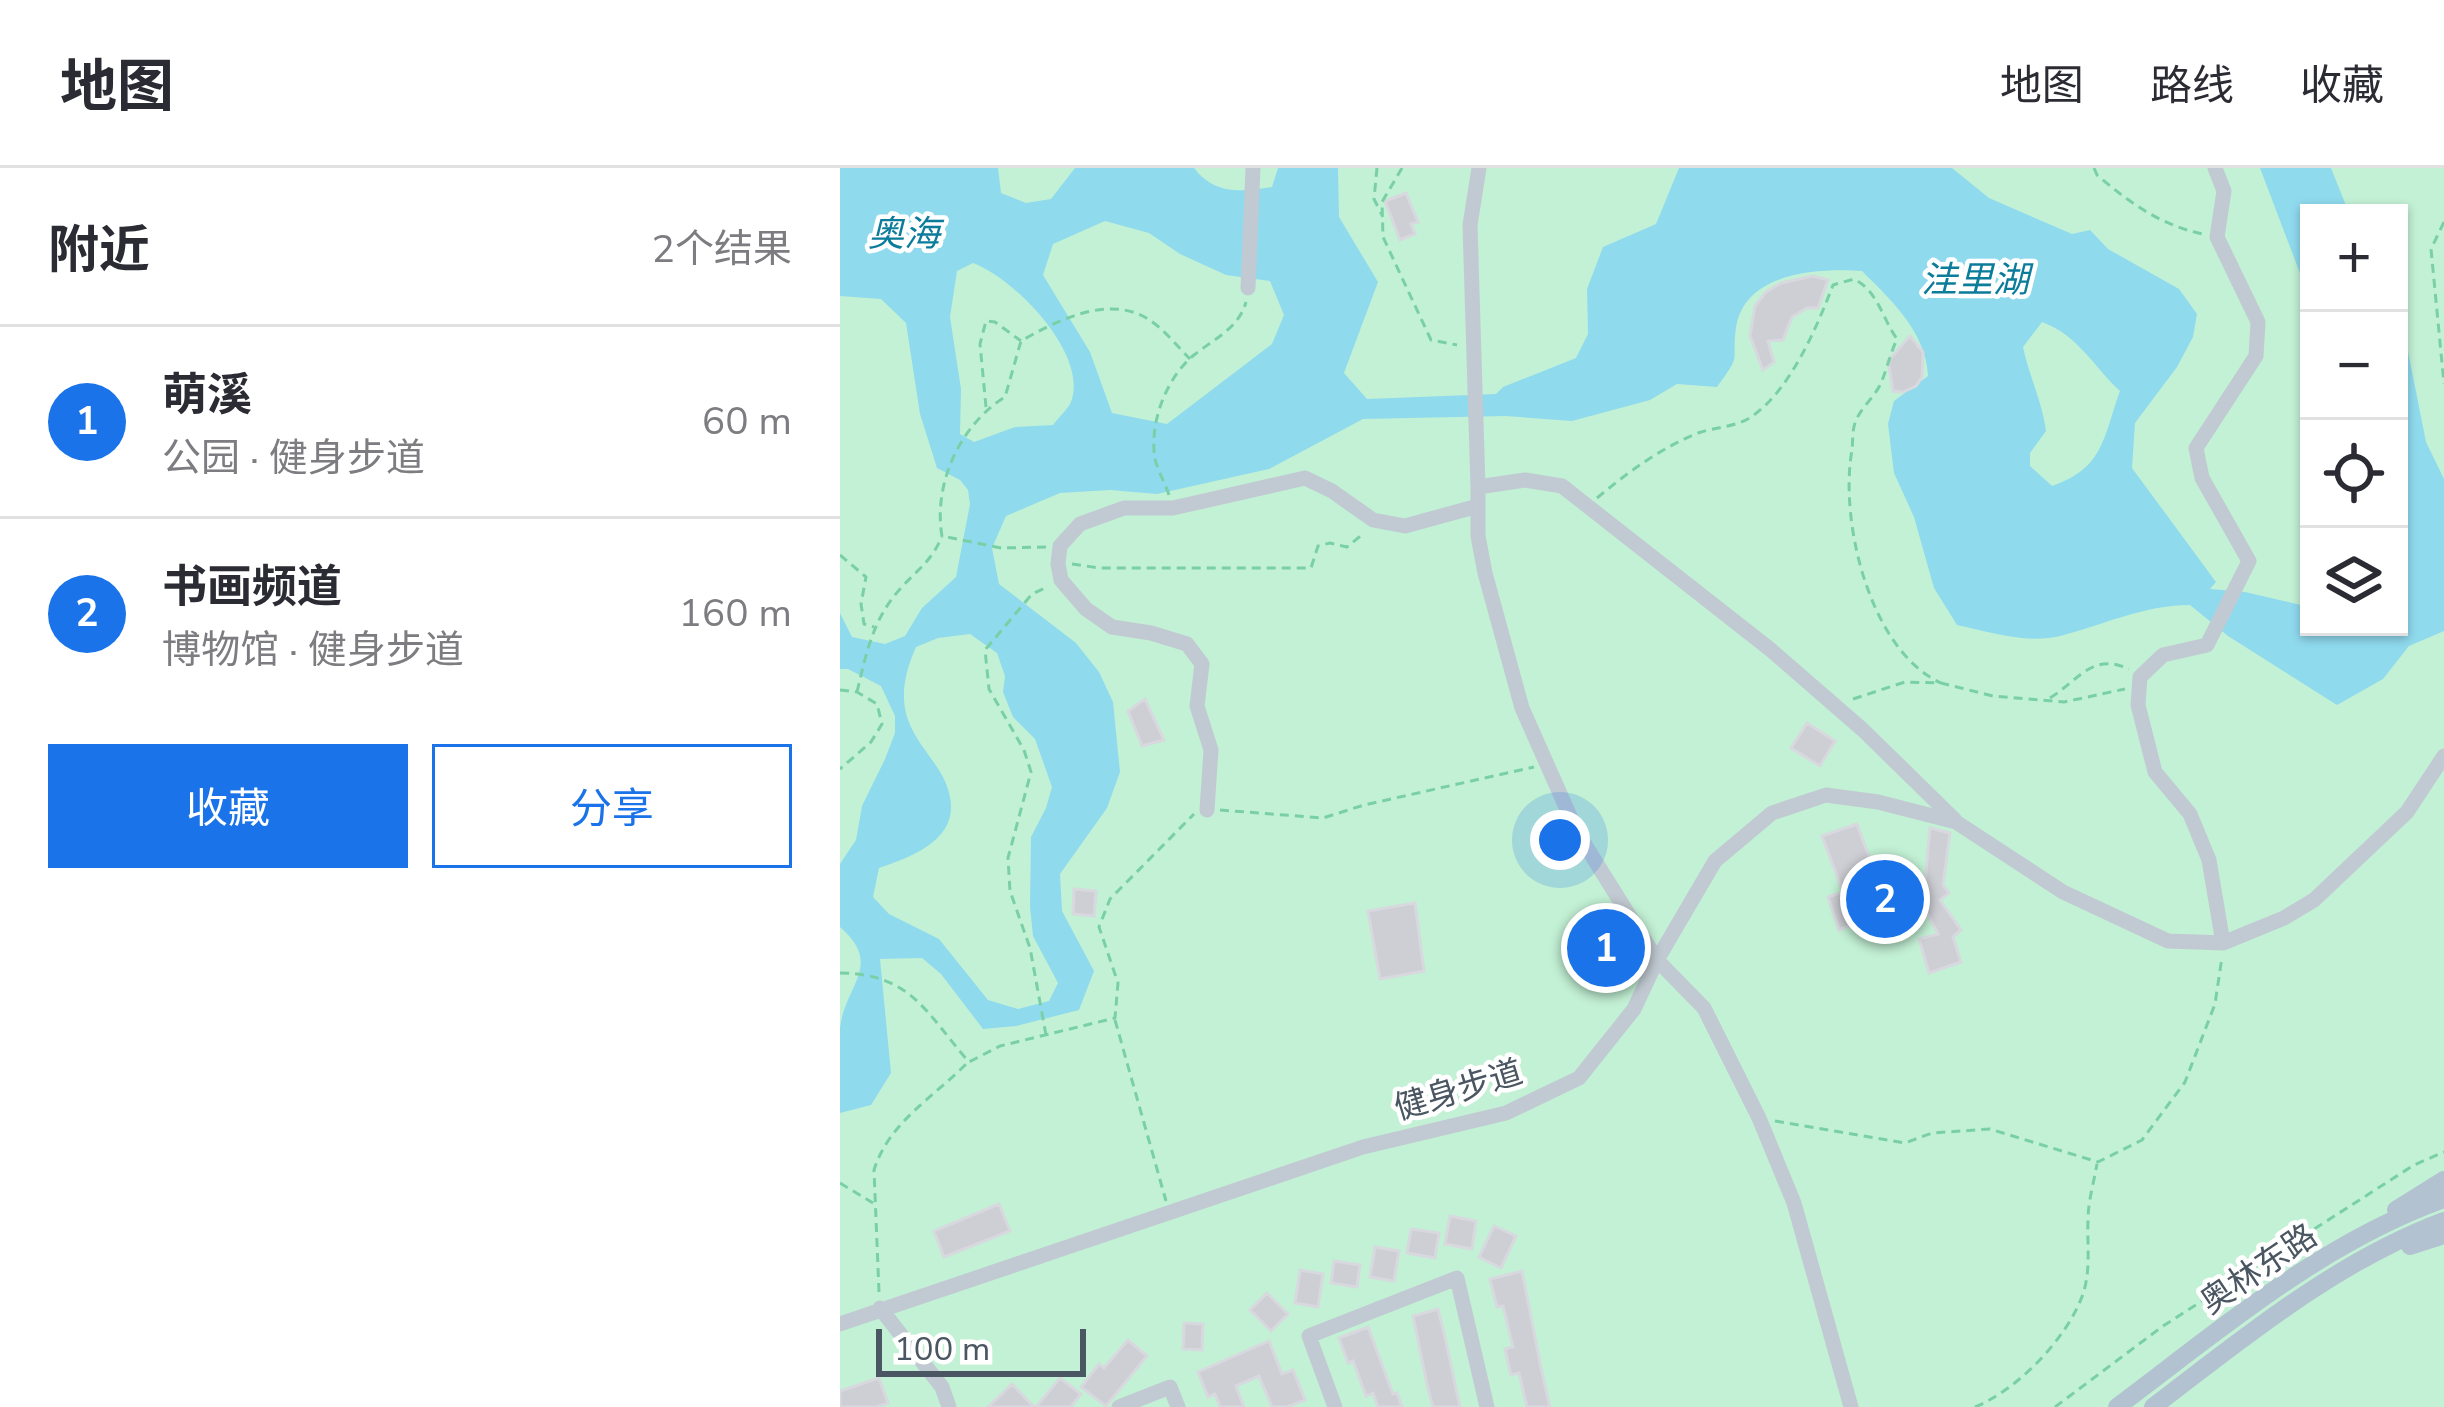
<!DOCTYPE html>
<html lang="zh">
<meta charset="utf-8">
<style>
body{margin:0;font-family:"Nunito Sans","Noto Sans SC",sans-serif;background:#f7f7f7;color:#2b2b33}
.controls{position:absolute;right:36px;top:36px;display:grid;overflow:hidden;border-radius:0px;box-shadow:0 3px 9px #0004}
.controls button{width:108px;height:108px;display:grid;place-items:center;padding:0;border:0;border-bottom:3px solid #e1e1e2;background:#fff;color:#2b2b33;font:60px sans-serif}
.scale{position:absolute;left:36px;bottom:30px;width:210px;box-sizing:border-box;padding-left:12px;border:6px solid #4a5661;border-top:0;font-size:33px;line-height:42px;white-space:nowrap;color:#4a5661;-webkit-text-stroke:9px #fff;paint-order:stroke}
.you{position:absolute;left:720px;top:672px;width:42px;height:42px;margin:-30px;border:9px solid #fff;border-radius:50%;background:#1a73e8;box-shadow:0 0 0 18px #1a73e833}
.badge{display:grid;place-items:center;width:78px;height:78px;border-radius:50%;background:#1a73e8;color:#fff;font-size:39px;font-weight:700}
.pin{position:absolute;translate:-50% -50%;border:6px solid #fff;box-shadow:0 3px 12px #0006}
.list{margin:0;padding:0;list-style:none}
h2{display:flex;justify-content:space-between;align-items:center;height:156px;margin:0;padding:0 48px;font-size:51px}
h2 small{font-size:39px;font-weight:400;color:#7c7c81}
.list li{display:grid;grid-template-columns:78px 1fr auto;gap:36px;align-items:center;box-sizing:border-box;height:192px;padding:0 48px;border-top:3px solid #e1e1e2}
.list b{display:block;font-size:45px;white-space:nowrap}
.list p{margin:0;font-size:39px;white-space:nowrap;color:#7c7c81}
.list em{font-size:39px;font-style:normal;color:#7c7c81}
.actions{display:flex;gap:24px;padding:36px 48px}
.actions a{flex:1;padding:27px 0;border:3px solid #1a73e8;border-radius:0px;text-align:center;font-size:42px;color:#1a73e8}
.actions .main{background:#1a73e8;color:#fff}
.icon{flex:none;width:66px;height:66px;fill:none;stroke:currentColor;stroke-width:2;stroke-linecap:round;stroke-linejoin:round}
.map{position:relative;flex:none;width:1604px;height:1239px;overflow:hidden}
header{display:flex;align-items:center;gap:72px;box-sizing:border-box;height:168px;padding:0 60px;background:#fff;border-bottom:3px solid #e1e1e2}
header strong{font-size:57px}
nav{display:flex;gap:66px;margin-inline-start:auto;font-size:42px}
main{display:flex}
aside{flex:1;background:#fff}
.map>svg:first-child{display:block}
</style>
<header>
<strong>地图</strong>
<nav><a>地图</a><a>路线</a><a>收藏</a></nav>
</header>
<main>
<aside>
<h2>附近<small>2个结果</small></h2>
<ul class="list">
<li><span class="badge">1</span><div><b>萌溪</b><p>公园 · 健身步道</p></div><em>60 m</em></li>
<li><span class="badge">2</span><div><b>书画频道</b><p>博物馆 · 健身步道</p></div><em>160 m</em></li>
</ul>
<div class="actions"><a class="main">收藏</a><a>分享</a></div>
</aside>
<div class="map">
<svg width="1604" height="1239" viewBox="0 0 1604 1239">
<rect width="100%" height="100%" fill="#f5f3f3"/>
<!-- green -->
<path fill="#c3f1d5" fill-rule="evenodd" d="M0 0H1604V1239H0ZM1469 45H1559V459H1469Z"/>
<!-- water -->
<path fill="#90daee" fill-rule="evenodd" d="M0 0H158L161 25 186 35 211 31 235 0H354C375 27 401 24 432 19L438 0H498L499 49 538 114 504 205 527 231 656 226 663 219 736 190 748 166 747 121 763 79 816 56 839 0H1112L1149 30 1232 66 1250 62 1268 81 1339 121 1357 146 1353 169 1337 199 1295 255 1292 300 1376 414 1370 421 1405 424 1469 439V459H1559V138L1586 274 1604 311V463L1569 478 1543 511 1497 537 1388 468 1350 437C1303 437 1264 457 1220 468 1187 476 1149 464 1117 457L1094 420 1074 349 1054 305 1048 256 1054 233 1088 208C1086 164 1052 133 1022 103 978 100 904 104 896 160 891 196 903 184 877 219L837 216 810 232 732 253 665 248 523 251 429 301 317 326 270 322 220 325 166 348 152 380 159 416 236 475 259 504 273 534 280 604 267 640 220 706 222 743 254 803 239 842 176 858 143 861 101 806 82 790 40 791 51 905 31 937 0 945C0 917 0 887 0 860 5 817 44 797 0 759V696L16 672 22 638 45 591 55 565V548L41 518 8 501H0V445L12 469 45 476 65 468 82 440 116 409 130 336 128 322 120 312 97 300 80 246 66 155 41 131 0 128ZM265 53 309 65 340 86 386 107 430 113 444 147 432 176 327 256 272 245 250 184 203 107 213 76ZM133 95C174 110 249 186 231 234 228 241 218 250 213 257L175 259 134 274 120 266 121 221 110 149 117 103ZM1202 154C1238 167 1253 198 1280 223 1263 270 1264 300 1212 318L1190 298V285L1206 263C1202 233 1189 208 1183 179ZM130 466 157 485 165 508 163 524 173 549 195 571 212 619 206 640 191 669 190 739 193 768 218 815 209 833 178 841 148 832 99 771 49 746 33 729 39 700C84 685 130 664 103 609 94 592 80 578 72 561 58 534 64 506 76 479L98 470Z
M1420 0H1491L1509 45H1469V129Z"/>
<!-- building -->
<path fill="#cdcfd5" stroke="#d7d9de" stroke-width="3" d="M566 25 578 54 571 56 575 66 560 72 545 33Z
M973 108 988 112 978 140H967L952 149 943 172 928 173 934 194 923 202 910 168 915 138 926 124 941 115Z
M1070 168 1083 184 1082 209 1076 218 1063 224 1053 223 1048 193Z
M305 531 324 572 302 578 288 543Z
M967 555 995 573 980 598 951 580Z
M1017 656 1036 708 1085 715 1090 660 1110 665 1103 717 1109 725 1100 732 1121 762 1113 769 1121 794 1089 805 1079 771 1098 766 1086 743 1056 739 999 762 988 729 1003 724 982 668Z
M234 721 256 723 254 748 233 746Z
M575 735 584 803 540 811 528 743Z
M159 1036 170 1063 104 1089 94 1063Z
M610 1048 636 1053 632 1081 605 1076Z
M654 1058 676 1068 661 1100 639 1089Z
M571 1061 599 1065 595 1090 567 1085Z
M535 1079 559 1083 554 1113 530 1109Z
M494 1093 520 1097 517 1119 491 1115Z
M460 1102 483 1106 478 1139 455 1135Z
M682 1103 701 1200 710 1239H687L679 1205 671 1207 665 1181 673 1179 663 1138 657 1139 650 1111Z
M427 1125 448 1146 431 1163 410 1142Z
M598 1141 604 1165 620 1239H593L588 1221 573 1148Z
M344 1155 363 1156 362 1182 343 1181Z
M528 1159 553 1226 557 1225 562 1239H538L533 1225 526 1228 513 1193 508 1195 499 1170Z
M288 1172 307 1188 266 1238 241 1219 259 1196 264 1200Z
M429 1173 442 1206 453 1202 465 1232 447 1239H432L419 1208 396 1218 404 1239H380L375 1226 368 1229 358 1204Z
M39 1210 48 1235 37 1239H0V1223Z
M220 1210 241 1226 231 1239H196Z
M172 1216 194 1239H148Z"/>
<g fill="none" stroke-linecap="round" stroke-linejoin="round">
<!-- path -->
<path stroke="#7ad0a6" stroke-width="3" stroke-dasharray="9 6" stroke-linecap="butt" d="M537 0 534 31 543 49
M562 0 542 34 543 69 591 172 617 177
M1254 0 1257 7C1290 35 1320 57 1363 66
M1604 54 1591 81 1604 216
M146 239 140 176 146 153 155 154 181 173
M329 327C325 315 318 303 315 291 309 255 326 210 354 187 374 171 399 160 406 134
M757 330C788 304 821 280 858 265 875 259 896 259 911 249 950 223 977 159 993 117L1014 111C1038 123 1042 150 1057 171 1050 186 1047 201 1041 215 1035 229 1020 240 1015 255 1012 263 1013 274 1012 282 999 353 1030 483 1101 515
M206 379 161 380 102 368C93 316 120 257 165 229L181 173C216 153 268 126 308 151 323 160 337 178 350 191
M0 387 26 409 21 436 24 456 34 459
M232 396 260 400H471L478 378 490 375 507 379 524 365
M0 522 17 524 37 536 42 556 31 574 0 601
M17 524C26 486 33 450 61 420 78 401 92 393 102 368
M1210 530C1239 512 1252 484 1289 501
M1013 531 1065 514 1101 515 1153 528 1224 534 1285 521
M380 642 483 650 524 637 694 599
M0 805C72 806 86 845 129 894L160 878 275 850 278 815 259 759 270 731 354 646
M275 852 326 1033
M206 867 190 780 170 723 168 690 191 604 184 582 149 521 145 482 192 426 207 419
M935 953 1065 975 1092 965 1150 961 1258 994 1302 972 1345 914 1375 836 1382 789
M0 1015 33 1035
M39 1124 34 1002C49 954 94 929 127 895
M1135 1239C1177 1222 1227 1171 1243 1126 1251 1102 1247 1076 1248 1052 1248 1033 1254 1014 1257 996
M1215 1239 1323 1158 1574 997 1604 984"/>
<!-- minor -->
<path stroke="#c1cad2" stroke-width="15" d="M639 0 630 57 638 319 685 312 722 318 931 482 1023 562 1115 652
M1375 0 1384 23 1377 69 1418 154 1416 188 1356 280 1362 310 1409 393 1367 477 1323 487 1300 509 1298 537 1315 604 1350 646 1369 692 1383 775
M408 120 413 0
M638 319V368L645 405 682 540 737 664 817 792 864 840 919 950 954 1035 1011 1239
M367 642 371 582 357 538 362 496 347 476 311 465 272 459 246 441 221 412 218 396 220 378 240 356 284 340H333L465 310 492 323 533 352 565 358 638 338
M40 1140 102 1219 109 1239
M0 1156 523 979 666 945 739 910 794 841 817 792 875 693 932 645 986 627 1038 634 1116 654 1223 724 1328 773 1383 775 1444 750 1474 732 1567 644 1604 588
M279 1239 330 1219 338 1239
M495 1239 469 1168 617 1110 647 1239"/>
<!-- major -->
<path stroke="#b3c2d1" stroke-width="18" d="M1556 1042 1604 1012
M1570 1078 1604 1067
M1277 1239C1380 1162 1481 1075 1604 1031
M1313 1239C1405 1169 1495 1094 1604 1053"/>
</g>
<g text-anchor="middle" stroke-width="9" stroke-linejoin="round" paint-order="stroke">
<!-- street labels -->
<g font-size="33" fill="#4a5661" stroke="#fff">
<text transform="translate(618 921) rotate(-17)" y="12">健身步道</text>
<text transform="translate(1418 1100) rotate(-34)" y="12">奥林东路</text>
</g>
<!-- water labels -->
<g font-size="36" font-style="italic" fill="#0c7c9b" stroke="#fff">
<text x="64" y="78">奥海</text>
<text x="1135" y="124">洼里湖</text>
</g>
</g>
</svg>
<div class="controls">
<button>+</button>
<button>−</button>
<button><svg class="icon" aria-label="locate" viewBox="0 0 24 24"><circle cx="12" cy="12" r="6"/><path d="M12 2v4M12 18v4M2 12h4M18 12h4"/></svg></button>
<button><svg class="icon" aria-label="layers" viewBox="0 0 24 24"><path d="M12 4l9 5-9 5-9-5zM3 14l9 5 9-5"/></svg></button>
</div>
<div class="scale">100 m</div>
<div class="you"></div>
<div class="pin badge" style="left:766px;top:780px">1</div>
<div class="pin badge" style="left:1045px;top:731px">2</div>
</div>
</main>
